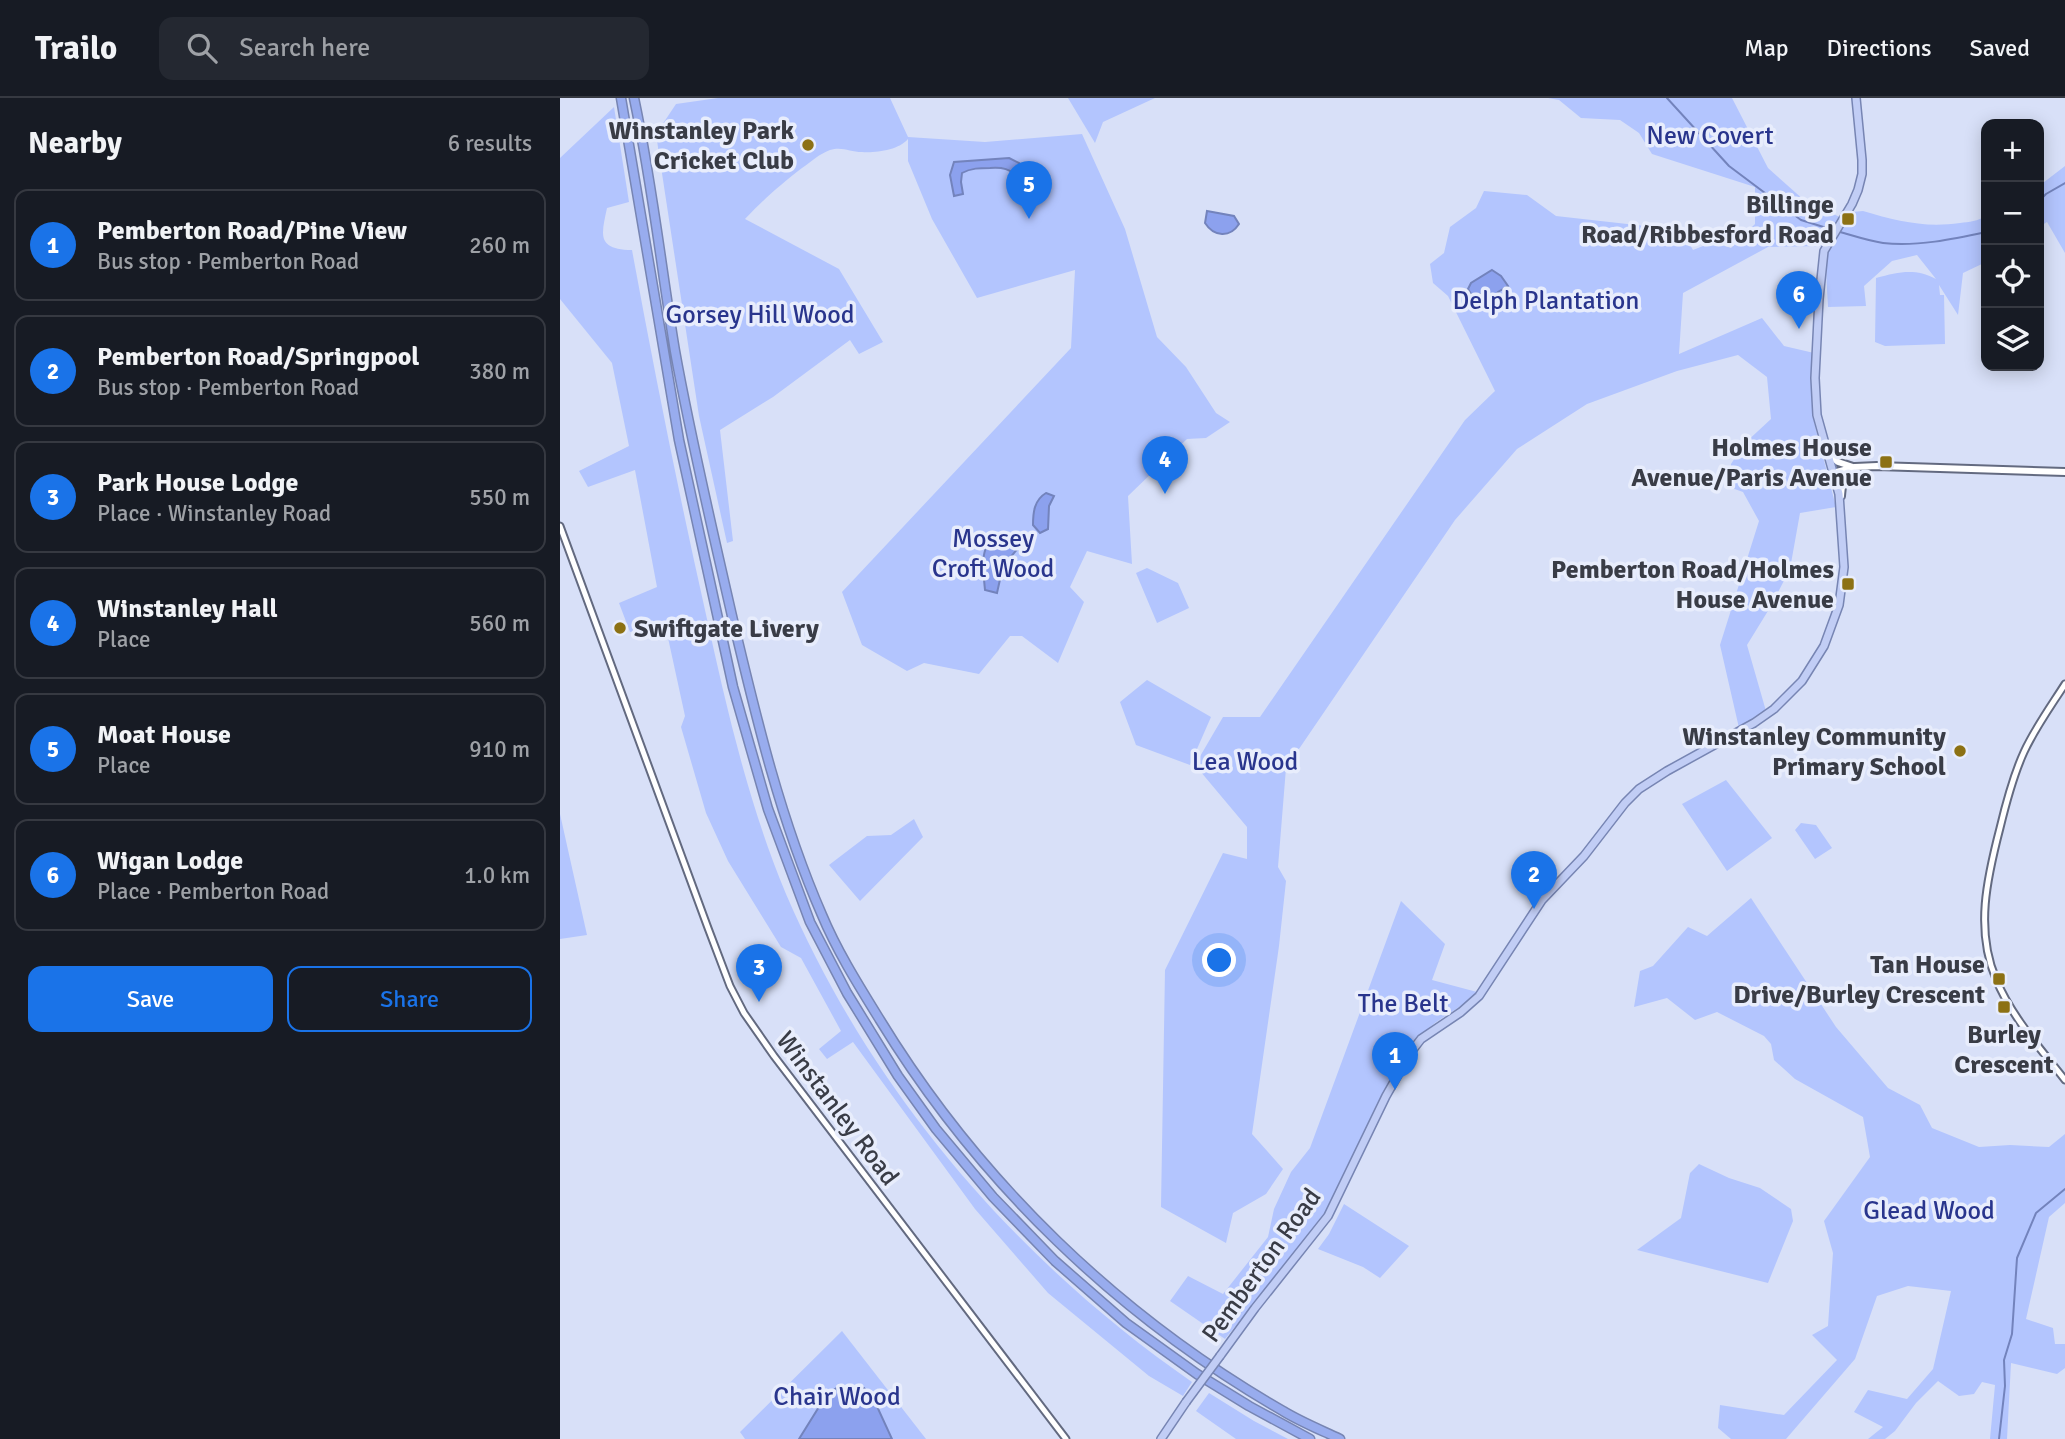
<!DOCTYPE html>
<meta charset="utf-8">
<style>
body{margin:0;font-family:Signika,sans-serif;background:#242831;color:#f1f3f6}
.controls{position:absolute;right:21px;top:21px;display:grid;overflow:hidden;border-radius:14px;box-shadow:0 4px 18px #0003}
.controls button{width:63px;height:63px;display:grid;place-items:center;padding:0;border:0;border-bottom:2px solid #363941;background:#171b24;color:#f1f3f6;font:35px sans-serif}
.you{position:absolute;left:660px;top:863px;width:24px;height:24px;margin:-18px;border:5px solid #fff;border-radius:50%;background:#1a73e8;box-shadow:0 0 0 10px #1a73e833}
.badge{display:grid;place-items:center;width:46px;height:46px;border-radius:50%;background:#1a73e8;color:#fff;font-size:23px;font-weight:700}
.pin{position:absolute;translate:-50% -58px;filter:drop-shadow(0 2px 4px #0008)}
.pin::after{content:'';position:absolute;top:37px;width:24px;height:21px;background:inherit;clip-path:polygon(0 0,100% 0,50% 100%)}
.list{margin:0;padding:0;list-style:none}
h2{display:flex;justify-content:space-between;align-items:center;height:91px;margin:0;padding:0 28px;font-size:30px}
h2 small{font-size:23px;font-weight:400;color:#9ea1a6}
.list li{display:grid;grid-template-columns:46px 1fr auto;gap:21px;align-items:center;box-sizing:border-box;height:112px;margin:0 14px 14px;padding:0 14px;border:2px solid #363941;border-radius:14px}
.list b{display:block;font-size:26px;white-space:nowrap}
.list p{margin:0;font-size:23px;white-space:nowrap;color:#9ea1a6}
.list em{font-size:23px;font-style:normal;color:#9ea1a6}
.actions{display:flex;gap:14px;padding:21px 28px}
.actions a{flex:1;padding:16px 0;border:2px solid #1a73e8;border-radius:14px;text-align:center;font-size:24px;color:#1a73e8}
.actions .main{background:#1a73e8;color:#fff}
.icon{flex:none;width:38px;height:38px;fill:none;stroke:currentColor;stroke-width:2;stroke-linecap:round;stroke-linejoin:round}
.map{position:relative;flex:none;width:1505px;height:1341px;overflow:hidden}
header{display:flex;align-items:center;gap:42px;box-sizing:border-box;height:98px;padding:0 35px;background:#171b24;border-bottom:2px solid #363941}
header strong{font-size:33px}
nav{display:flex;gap:38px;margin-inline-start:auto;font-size:24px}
.search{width:490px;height:63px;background:#242831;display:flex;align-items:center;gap:18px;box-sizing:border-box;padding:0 24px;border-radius:14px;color:#9ea1a6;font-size:26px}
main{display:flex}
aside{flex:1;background:#171b24}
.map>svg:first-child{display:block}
</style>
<header>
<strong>Trailo</strong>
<div class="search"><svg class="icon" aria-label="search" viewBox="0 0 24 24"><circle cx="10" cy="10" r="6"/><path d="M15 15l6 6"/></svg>Search here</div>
<nav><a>Map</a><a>Directions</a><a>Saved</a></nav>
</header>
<main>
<aside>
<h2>Nearby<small>6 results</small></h2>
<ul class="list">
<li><span class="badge">1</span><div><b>Pemberton Road/Pine View</b><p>Bus stop · Pemberton Road</p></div><em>260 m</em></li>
<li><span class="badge">2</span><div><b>Pemberton Road/Springpool</b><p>Bus stop · Pemberton Road</p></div><em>380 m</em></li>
<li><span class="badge">3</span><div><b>Park House Lodge</b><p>Place · Winstanley Road</p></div><em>550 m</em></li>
<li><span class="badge">4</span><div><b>Winstanley Hall</b><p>Place</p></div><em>560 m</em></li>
<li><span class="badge">5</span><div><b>Moat House</b><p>Place</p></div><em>910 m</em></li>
<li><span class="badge">6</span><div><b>Wigan Lodge</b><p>Place · Pemberton Road</p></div><em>1.0 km</em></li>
</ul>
<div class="actions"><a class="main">Save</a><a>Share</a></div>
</aside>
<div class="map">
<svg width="1505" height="1341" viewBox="0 0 1505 1341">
<rect width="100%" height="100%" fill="#d8e0f8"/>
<!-- green -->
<path fill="#b3c5fe" d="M158 0H330L348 39 425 44 522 36 565 131 597 239 626 269 656 315 670 324 646 340 627 341 568 398 572 466 527 453 510 489 524 504 498 565 462 538H450L419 576 364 565 347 573 302 547 282 494 511 250 515 172 417 200 372 121 348 63V41C339 52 316 55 302 54 290 54 282 48 270 52 259 56 251 64 242 70 220 87 204 101 185 121L279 171 323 244 299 256 290 242 213 299 160 332 173 443 167 445 139 318 96 36 116 6Z
M508 0H595L543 24 535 45Z
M988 0H1172L1208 70 1245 103 1282 120 1267 148 1208 149 1123 195 1119 256 1202 220 1224 248 1254 255 1252 316 1276 409 1240 415 1230 471 1211 508 1187 547 1206 613 1179 630 1160 547 1199 423 1183 394 1169 389 1171 366 1184 346 1211 321 1207 279 1178 257 1117 273 1027 306 957 351 895 422 726 670 718 769 726 783 719 848 692 1036 723 1071 706 1096 673 1115 666 1145 601 1109 605 872 663 755 687 761V729L635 667 663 619H700L905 322 935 293 888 198 873 185 870 166 884 155 890 129 916 110 924 93 967 97 996 118 1085 128V134L1120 130 1133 152 1153 144 1171 150 1195 126V89L1092 56 1079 35 1060 22 1021 20 999 2Z
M54 9 69 104 47 110C41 138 37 151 72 152 94 272 118 392 145 512 166 608 188 705 226 796 311 994 456 1162 632 1284L623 1298 589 1278 488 1195 415 1111 293 944 267 961 259 951 281 933 241 860 221 849 168 763 146 715 121 629 125 618 105 526 70 534 59 505 97 489 75 372 28 389 19 373 69 348 52 265 0 201V60Z
M1505 68V155L1487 124 1479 129V88Z
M1303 113C1337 123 1364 130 1400 125 1409 124 1418 123 1426 118V164L1403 175 1398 217 1379 187 1380 197H1384L1385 246 1325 248 1315 244 1316 180C1339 174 1355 170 1376 181L1357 157 1332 163 1304 188 1306 208 1268 209 1265 154 1292 114Z
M587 470 618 485 629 510 597 525 576 475Z
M587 582 651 619 630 667 576 647 560 604Z
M1166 682 1212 740 1167 773 1122 706Z
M0 716 27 837 0 841Z
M354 721 363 739 300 803 269 767 307 738 331 737Z
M1241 725 1256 727 1272 750 1255 761 1235 732Z
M1191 800 1276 929 1328 990 1360 1007 1372 1030 1419 1049 1450 1047 1489 1049 1505 1036V1105L1489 1119 1466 1221 1493 1230 1495 1246H1505V1270L1497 1276 1451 1265 1447 1341H1430L1435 1287 1422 1284 1414 1296 1399 1298 1378 1283 1356 1305 1335 1333 1325 1341H1308L1323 1329 1294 1314 1308 1292 1347 1301 1373 1271 1391 1193 1348 1188 1317 1198 1295 1261 1226 1341H1171L1158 1330 1160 1307 1224 1317 1277 1262 1252 1237 1268 1228 1273 1155 1264 1123 1310 1059 1303 1019 1235 981 1214 962 1211 946 1204 938 1157 914 1135 922 1107 900 1074 909 1080 873 1093 868 1128 829 1147 838Z
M841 803 885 846 872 882 917 894C905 907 889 915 875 925 861 936 850 949 840 964L767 1116 665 1241 610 1203 628 1178 663 1196 708 1139 714 1111 731 1074 750 1050Z
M1139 1066 1169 1080 1200 1090 1231 1111 1233 1123 1208 1185 1077 1152 1121 1120 1130 1075Z
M784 1106 849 1148 820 1180 803 1169 758 1151 769 1136Z
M282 1233 366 1341H185L180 1334Z
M649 1295 694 1323 728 1341H676L636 1313Z"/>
<!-- water -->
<path fill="#8ca1ee" stroke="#7383bc" stroke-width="2" d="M449 60 459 65 467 97 460 101C456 79 457 68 430 70 420 70 411 70 402 75L401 84 403 96 394 98 390 77 394 64Z
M647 113 674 118 679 126C670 140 654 139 645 125Z
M932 172 941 178 948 188 938 194 928 206 921 203 920 196H911L908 191 911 185Z
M486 395 494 398 489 408 488 431 480 435 473 427C473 415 474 402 486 395Z
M455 435 465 442 443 468 437 495 425 492C422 461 418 437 455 435Z
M280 1288 304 1290 315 1304 332 1341H239L267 1296Z"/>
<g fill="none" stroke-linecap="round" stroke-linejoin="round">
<!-- stream -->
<path stroke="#7383bc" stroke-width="2" d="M1107 0 1169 68 1241 122 1270 131
M1479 103 1486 96 1505 85
M1280 134C1294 138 1309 143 1323 145 1356 149 1394 141 1426 134
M1439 1341 1445 1288 1444 1262 1452 1236 1457 1160 1476 1115 1505 1091"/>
<!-- tertiary casing -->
<g stroke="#636a80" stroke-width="9">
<path id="tertiary" d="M0 428 148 830 170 888 184 915 214 958 506 1341
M1505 586C1491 608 1475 630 1464 654 1453 678 1446 705 1440 730 1427 780 1415 832 1436 881 1451 918 1480 950 1505 982"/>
</g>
<!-- secondary casing -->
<g stroke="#636a80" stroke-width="10">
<path id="secondary" d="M1267 354 1278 364 1293 369
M1273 375 1295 369 1317 368 1505 374
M1281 398C1282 387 1282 377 1294 373"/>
</g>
<!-- primary casing -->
<g stroke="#7785b3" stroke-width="10">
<path id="primary" d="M660 1258 695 1210 768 1118 826 998 851 954 861 941 901 914 919 898 982 802 1024 758 1065 705 1079 691 1107 673 1194 625 1214 611 1242 583 1264 548 1279 507 1284 469 1279 396 1257 317 1255 280 1259 201 1264 153 1292 106 1298 92 1302 76V62L1296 0
M601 1341 626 1304"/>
</g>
<!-- motorway casing -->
<g stroke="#7785b3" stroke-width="11">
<path id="motorway" d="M61 0 119 342 173 589 208 711 250 824 287 895 338 978 376 1031 433 1099 495 1163 566 1225 637 1276 689 1308 750 1341
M74 0C92 84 101 168 115 253 131 342 152 430 172 518 196 619 220 721 262 817 277 853 299 888 320 922 419 1084 558 1218 723 1313 741 1324 761 1332 780 1341"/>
</g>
<!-- tertiary -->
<use href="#tertiary" stroke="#fff" stroke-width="5"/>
<!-- secondary -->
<use href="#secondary" stroke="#fff" stroke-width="6"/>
<!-- primary -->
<use href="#primary" stroke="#c1cdf5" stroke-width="7"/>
<!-- motorway -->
<use href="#motorway" stroke="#98acee" stroke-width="8"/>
<!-- primary-bridge casing -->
<g stroke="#7785b3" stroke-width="10" stroke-linecap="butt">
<path id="primary-bridge" d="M626 1304 660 1258"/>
</g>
<!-- primary-bridge -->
<use href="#primary-bridge" stroke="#c1cdf5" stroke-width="7"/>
</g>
<!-- markers -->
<g fill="#8c7114" stroke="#e8edfc" stroke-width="2.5">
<circle cx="248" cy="47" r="7"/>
<rect x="1281" y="114" width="14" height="14" rx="3.5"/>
<rect x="1319" y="357" width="14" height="14" rx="3.5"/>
<rect x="1281" y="479" width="14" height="14" rx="3.5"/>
<circle cx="60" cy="530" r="7"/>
<circle cx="1400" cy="653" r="7"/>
<rect x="1432" y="874" width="14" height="14" rx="3.5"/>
<rect x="1437" y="902" width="14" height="14" rx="3.5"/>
</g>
<g text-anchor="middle" stroke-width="7" stroke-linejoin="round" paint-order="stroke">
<!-- poi labels -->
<g font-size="26" font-weight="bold" fill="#393c46" stroke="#e8edfc" text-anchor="end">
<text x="234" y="41">Winstanley Park<tspan x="234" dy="30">Cricket Club</tspan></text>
<text x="1274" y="115">Billinge<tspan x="1274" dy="30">Road/Ribbesford Road</tspan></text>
<text x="1312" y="358">Holmes House<tspan x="1312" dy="30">Avenue/Paris Avenue</tspan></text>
<text x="1274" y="480">Pemberton Road/Holmes<tspan x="1274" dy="30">House Avenue</tspan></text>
<text x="74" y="539" text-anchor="start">Swiftgate Livery</text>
<text x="1386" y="647">Winstanley Community<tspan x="1386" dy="30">Primary School</tspan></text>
<text x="1425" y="875">Tan House<tspan x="1425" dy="30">Drive/Burley Crescent</tspan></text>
<text x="1444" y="945" text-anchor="middle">Burley<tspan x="1444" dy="30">Crescent</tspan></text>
</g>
<!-- park labels -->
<g font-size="26" fill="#29358d" stroke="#e8edfc">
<text x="1150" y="46">New Covert</text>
<text x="986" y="211">Delph Plantation</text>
<text x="200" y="225">Gorsey Hill Wood</text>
<text x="433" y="449">Mossey<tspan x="433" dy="30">Croft Wood</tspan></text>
<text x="685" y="672">Lea Wood</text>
<text x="843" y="914">The Belt</text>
<text x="1369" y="1121">Glead Wood</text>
<text x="277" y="1307">Chair Wood</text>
</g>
<!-- street labels -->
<g font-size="26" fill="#393c46" stroke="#e8edfc">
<text transform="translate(278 1010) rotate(53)" y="9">Winstanley Road</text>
<text transform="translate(701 1167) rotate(-54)" y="9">Pemberton Road</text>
</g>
</g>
</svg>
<div class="controls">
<button>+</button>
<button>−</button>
<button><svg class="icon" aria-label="locate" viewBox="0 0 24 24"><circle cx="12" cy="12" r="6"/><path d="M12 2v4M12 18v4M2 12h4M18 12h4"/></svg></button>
<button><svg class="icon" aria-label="layers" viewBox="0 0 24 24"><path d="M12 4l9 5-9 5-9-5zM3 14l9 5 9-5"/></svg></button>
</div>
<div class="you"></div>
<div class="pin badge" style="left:835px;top:992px">1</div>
<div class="pin badge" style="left:974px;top:811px">2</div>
<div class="pin badge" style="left:199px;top:904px">3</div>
<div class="pin badge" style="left:605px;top:396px">4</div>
<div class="pin badge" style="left:469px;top:121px">5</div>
<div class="pin badge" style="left:1239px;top:231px">6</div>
</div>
</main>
